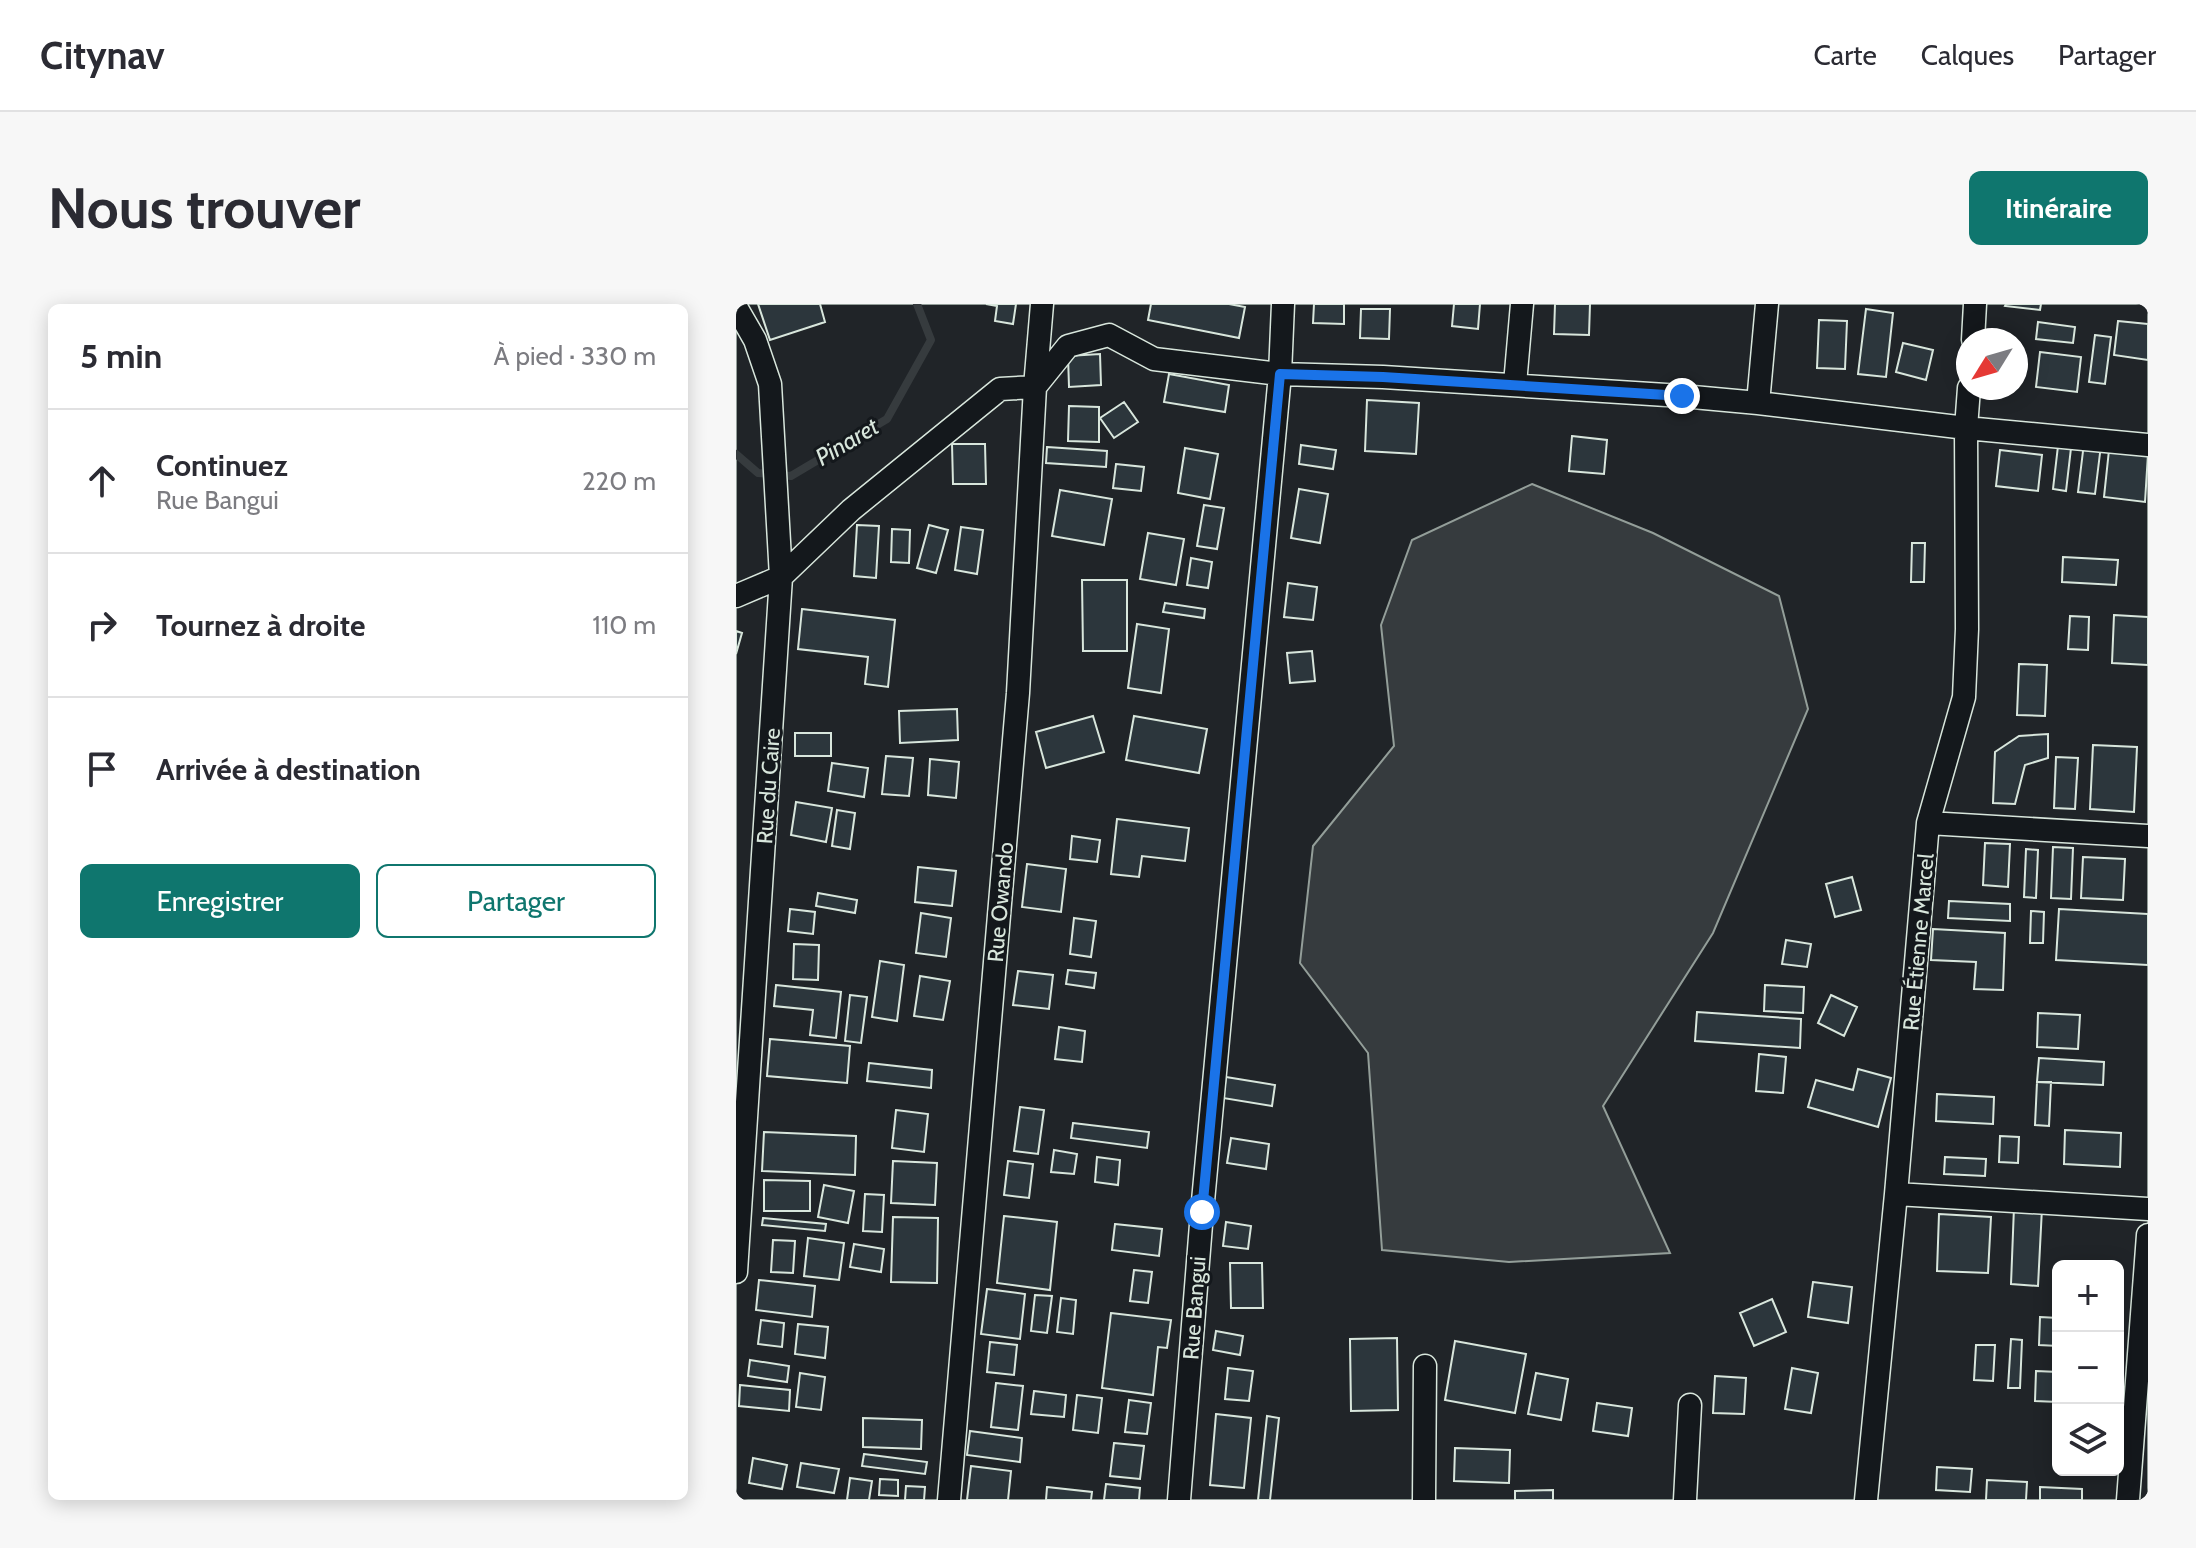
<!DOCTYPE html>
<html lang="fr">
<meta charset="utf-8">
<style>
body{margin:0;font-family:Cabin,sans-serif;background:#f7f7f7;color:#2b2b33}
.controls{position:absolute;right:24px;bottom:24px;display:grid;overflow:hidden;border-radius:12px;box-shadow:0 4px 20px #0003}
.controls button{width:72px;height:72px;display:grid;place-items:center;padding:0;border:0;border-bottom:2px solid #e1e1e2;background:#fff;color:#2b2b33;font:40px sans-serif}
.compass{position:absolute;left:1220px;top:24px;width:72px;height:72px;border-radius:50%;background:#fff;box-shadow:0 4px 20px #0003;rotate:233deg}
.stop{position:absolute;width:24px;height:24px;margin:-18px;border:6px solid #1a73e8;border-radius:50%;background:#fff}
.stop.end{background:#1a73e8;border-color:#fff;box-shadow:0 2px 8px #0008}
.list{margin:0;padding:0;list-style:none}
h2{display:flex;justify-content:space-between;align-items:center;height:104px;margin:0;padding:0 32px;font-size:34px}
h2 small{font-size:26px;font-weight:400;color:#7c7c81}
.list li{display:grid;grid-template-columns:52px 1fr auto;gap:24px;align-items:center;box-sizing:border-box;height:144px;padding:0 32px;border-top:2px solid #e1e1e2}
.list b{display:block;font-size:30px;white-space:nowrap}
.list p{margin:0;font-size:26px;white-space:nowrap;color:#7c7c81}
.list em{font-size:26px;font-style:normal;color:#7c7c81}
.actions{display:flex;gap:16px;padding:24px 32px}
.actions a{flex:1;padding:18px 0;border:2px solid #0f766e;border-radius:12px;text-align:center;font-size:28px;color:#0f766e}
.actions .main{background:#0f766e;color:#fff}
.icon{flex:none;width:44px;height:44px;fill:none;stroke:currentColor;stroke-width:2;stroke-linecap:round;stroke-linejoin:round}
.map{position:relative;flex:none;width:1412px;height:1196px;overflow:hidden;border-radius:12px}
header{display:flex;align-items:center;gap:48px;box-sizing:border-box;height:112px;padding:0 40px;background:#fff;border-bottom:2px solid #e1e1e2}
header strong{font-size:38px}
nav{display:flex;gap:44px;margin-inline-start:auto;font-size:28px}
.intro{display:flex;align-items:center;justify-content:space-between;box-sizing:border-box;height:192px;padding:0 48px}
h1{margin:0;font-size:56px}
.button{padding:20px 36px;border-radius:12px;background:#0f766e;color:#fff;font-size:28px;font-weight:700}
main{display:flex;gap:48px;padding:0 48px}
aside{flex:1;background:#fff;border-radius:12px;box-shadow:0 4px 20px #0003}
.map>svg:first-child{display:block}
</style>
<header>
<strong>Citynav</strong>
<nav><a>Carte</a><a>Calques</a><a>Partager</a></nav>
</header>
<div class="intro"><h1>Nous trouver</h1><a class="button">Itinéraire</a></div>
<main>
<aside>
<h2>5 min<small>À pied · 330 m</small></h2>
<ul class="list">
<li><svg class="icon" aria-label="ahead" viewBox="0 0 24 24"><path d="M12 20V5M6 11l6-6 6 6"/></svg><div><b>Continuez</b><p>Rue Bangui</p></div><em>220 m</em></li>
<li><svg class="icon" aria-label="right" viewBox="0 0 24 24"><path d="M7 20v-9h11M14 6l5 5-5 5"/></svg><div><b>Tournez à droite</b></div><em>110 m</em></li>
<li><svg class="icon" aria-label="arrive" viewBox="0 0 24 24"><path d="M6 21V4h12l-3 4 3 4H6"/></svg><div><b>Arrivée à destination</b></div></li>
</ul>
<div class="actions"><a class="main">Enregistrer</a><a>Partager</a></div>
</aside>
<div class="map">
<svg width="1412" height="1196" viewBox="0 0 1412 1196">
<rect width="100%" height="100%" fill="#14181c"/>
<!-- green -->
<path fill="#202428" stroke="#939e99" stroke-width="2" fill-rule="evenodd" d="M0 0H1412V1196H0ZM1232 36H1280V84H1232ZM1322 962H1382V1166H1322Z"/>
<!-- water -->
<path fill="#363b3e" stroke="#939e99" stroke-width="2" d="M796 180 917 229 1043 292 1072 405 977 629 867 802 934 949 773 958 646 946 632 749 564 659 577 542 658 442 645 321 676 236Z"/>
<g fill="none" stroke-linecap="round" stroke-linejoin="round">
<!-- stream -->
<path stroke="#363b3e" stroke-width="8" d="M0 150 22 169 55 172 151 115 195 36 181 0"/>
</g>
<!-- building -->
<path fill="#2c363c" stroke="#d8e6dc" stroke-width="2" d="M22 0H84L89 18 34 36Z
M250 0H280L277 20 259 17 261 2Z
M415 0H493L509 3 503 34 412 16Z
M578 0H608V20L577 19Z
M718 0H744L742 25 716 22Z
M819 0H854L853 31 818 30Z
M1270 0H1305L1304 6 1269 2Z
M625 5H654L653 35 624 34Z
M1130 5 1157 9 1150 73 1122 70Z
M1083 16 1111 17 1109 65 1081 64Z
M1382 17 1412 20V56L1378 51Z
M1302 18 1339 23 1337 39 1300 35Z
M1359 31 1375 33 1369 80 1353 78Z
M1167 39 1197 46 1190 76 1160 68Z
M1304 48 1345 53 1341 88 1300 83Z
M364 50 365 81 333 83 332 52Z
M433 70 493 81 489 108 428 98Z
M631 96 683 99 680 150 629 147Z
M388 98 402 118 378 134 364 114Z
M333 102 363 103V138L332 137Z
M836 132 871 136 868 170 833 167Z
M1348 139 1365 141 1359 190 1342 188Z
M216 140H249L250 180H217Z
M565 141 600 146 597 165 563 160Z
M1322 142 1335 144 1330 187 1317 185Z
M311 143 371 147 370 163 310 159Z
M449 144 482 150 474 195 442 189Z
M1264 146 1306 151 1302 187 1260 182Z
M1373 146 1412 150 1409 198 1368 193Z
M380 160 408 163 405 187 377 184Z
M563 185 592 190 584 239 555 234Z
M324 186 376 195 368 241 316 232Z
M468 201 488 204 481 245 461 242Z
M121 221 143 222 140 274 118 272Z
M193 221 212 226 200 269 181 264Z
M225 223 247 226 241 270 219 266Z
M156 225 174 226 173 259 155 258Z
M412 229 448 235 440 281 404 275Z
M1176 239H1189L1188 278H1175Z
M1327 253 1382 256 1380 281 1326 278Z
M455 254 476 258 472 284 451 281Z
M346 276H391V347H347Z
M552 279 581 283 577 316 548 313Z
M429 299 469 305 468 314 427 308Z
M66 305 159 316 152 383 129 380 132 353 62 345Z
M1378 311 1412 313V361L1376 359Z
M1334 312 1353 313 1352 346 1332 345Z
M401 320 433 325 425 389 392 384Z
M0 327 6 329 0 350Z
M576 347 579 377 554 379 551 349Z
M1283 360 1311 361 1309 412 1281 411Z
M221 405 222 436 164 439 163 407Z
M357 412 368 448 310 464 300 428Z
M398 412 471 425 463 469 390 456Z
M59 429H95V452H59Z
M1312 430V454L1289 461 1279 500 1257 499 1259 448 1283 432Z
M1357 441 1401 443 1398 508 1354 505Z
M150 452 177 454 173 492 146 490Z
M1320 453 1342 454 1339 505 1318 504Z
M194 455 223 458 220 494 192 491Z
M96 459 132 464 128 493 92 487Z
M60 498 96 504 90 538 55 531Z
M101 506 119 509 114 545 96 542Z
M381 515 453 524 449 557 406 552 403 573 375 570Z
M336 532 364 536 361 558 334 555Z
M1249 539 1274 540 1272 583 1247 581Z
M1317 543 1337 544 1335 595 1315 594Z
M1290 545 1302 546 1300 594 1288 593Z
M1347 553 1389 555 1387 596 1345 594Z
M291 560 330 565 325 608 286 603Z
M182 563 220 567 216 602 179 598Z
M1116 573 1125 606 1099 613 1090 580Z
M82 589 121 596 119 609 80 602Z
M1213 597 1274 600V617L1212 614Z
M54 605 79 608 77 630 52 627Z
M1323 605 1412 610V661L1320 656Z
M1295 607 1308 608 1307 639H1294Z
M185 609 215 614 210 653 180 649Z
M338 614 360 617 355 653 334 650Z
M1197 625 1269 629 1267 686 1238 685 1240 658 1195 656Z
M1050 636 1075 640 1071 663 1046 660Z
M58 640 83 641 82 676 57 675Z
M144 657 168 661 161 717 136 713Z
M332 666 360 669 358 684 330 680Z
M282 667 317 671 313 705 277 701Z
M184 672 214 677 207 716 178 712Z
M40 681 105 688 100 734 74 731 77 706 38 702Z
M1029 681 1068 683 1067 709 1028 707Z
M114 691 131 693 125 739 109 737Z
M1095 691 1121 703 1108 732 1082 719Z
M961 708 1065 715 1064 744 959 737Z
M1302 709 1344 711 1342 745 1301 743Z
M323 723 349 727 346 758 319 755Z
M34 735 114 742 111 779 31 772Z
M1023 750 1050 753 1047 789 1020 787Z
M1303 754 1368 758 1367 781 1301 778Z
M133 759 196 766 195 784 131 777Z
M1122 765 1155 774 1142 823 1072 803 1080 776 1117 786Z
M490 773 539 781 536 802 487 794Z
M1301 778H1315L1313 822 1299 821Z
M1201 790 1258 793 1257 820 1200 817Z
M284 803 308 806 302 850 278 847Z
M160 806 192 810 188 848 156 844Z
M337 819 413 828 411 844 335 834Z
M1329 826 1385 829 1384 863 1328 860Z
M28 828 120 832 119 871 26 867Z
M1264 832 1283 833 1282 859 1263 858Z
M495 834 533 840 530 865 491 859Z
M318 846 341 850 338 870 315 868Z
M361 853 384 856 382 881 359 878Z
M1209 853 1250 855 1249 872 1208 870Z
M157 857 201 859 199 901 155 899Z
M272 857 297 860 293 894 268 891Z
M28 876 74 877V907H28Z
M88 881 118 887 112 919 82 913Z
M129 890 148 891 146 928 127 927Z
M1278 903 1306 904 1302 982 1275 980Z
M1203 910 1255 913 1252 969 1201 967Z
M268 912 321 918 314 986 261 979Z
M157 913 202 914 201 979 155 978Z
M27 914 90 920 89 927 26 921Z
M490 918 515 922 512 945 487 942Z
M379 920 426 925 423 952 376 946Z
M72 934 108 939 103 976 68 972Z
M37 936 59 937 57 969 35 968Z
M118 940 148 945 145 968 114 963Z
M494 959H526L527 1004H495Z
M398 966 416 968 412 999 394 997Z
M23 976 79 982 76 1013 20 1006Z
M1077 978 1116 983 1112 1019 1072 1013Z
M251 985 289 990 284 1035 245 1030Z
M299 991 316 992 311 1029 295 1027Z
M325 994 340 996 337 1030 321 1028Z
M1036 995 1050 1028 1018 1042 1004 1009Z
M375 1009 435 1016 431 1044 422 1043 417 1091 366 1084Z
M1304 1013 1322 1014V1042L1303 1041Z
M25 1016 48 1019 46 1043 22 1040Z
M62 1020 92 1023 89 1054 59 1050Z
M480 1027 507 1032 504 1051 477 1046Z
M661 1034 662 1106 615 1107 614 1035Z
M1275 1035 1286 1036 1284 1084H1272Z
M719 1037 790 1050 779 1109 709 1096Z
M254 1038 281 1041 278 1071 251 1068Z
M1240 1041H1259L1257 1077 1238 1076Z
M14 1056 53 1062 51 1078 12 1072Z
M492 1064 517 1067 513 1097 489 1095Z
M1056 1064 1082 1069 1075 1109 1049 1105Z
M1300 1067 1322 1068V1098L1299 1097Z
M64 1069 89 1073 85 1106 60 1103Z
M800 1069 832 1075 825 1116 792 1110Z
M979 1072 1010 1074 1008 1110 977 1109Z
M260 1079 287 1082 282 1126 255 1123Z
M4 1081 54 1086 53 1107 3 1102Z
M298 1087 330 1091 328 1113 295 1110Z
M341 1091 366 1094 362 1129 337 1126Z
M393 1096 415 1099 411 1130 389 1128Z
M861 1099 896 1104 892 1132 857 1127Z
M480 1110 515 1114 508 1184 474 1181Z
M531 1112 543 1114 534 1196H522Z
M127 1114 186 1116 185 1145 127 1143Z
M234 1127 286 1134 284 1158 231 1151Z
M378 1139 408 1142 404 1175 374 1172Z
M719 1144 774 1146 773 1179 718 1177Z
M128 1150 191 1158 189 1170 126 1162Z
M17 1154 51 1161 46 1185 13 1179Z
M65 1159 103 1165 98 1189 61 1183Z
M235 1162 275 1167 272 1196H231Z
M1201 1163 1236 1165 1234 1188 1200 1186Z
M114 1174 136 1177 133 1196H111Z
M144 1175 162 1176V1192L143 1191Z
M1251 1176 1291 1178 1290 1196H1250Z
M370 1180 404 1184 403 1196H368Z
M170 1182 189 1183 188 1196H169Z
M311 1183 356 1188 355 1196H310Z
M1304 1183 1346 1185V1196H1304Z
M817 1186V1196H779V1187Z"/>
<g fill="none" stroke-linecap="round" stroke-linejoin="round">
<!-- minor casing -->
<g stroke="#d8e6dc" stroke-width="25">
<path id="minor" d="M0 3 19 36 34 80 45 273 0 968
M1237 36 1239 0
M779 80 786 0
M1022 99 1031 0
M0 292 45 273 115 206 264 85 299 83 332 42 373 31 418 55 544 70 647 73 946 92 1022 99 1230 124 1412 141
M1192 519 1412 532
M1160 890 1412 905
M213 1196 282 389 299 83 306 0
M443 1196 466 908 544 70 547 0
M688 1196 689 1062
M949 1196 954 1101
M1130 1196 1160 890 1192 519 1228 393 1231 325 1230 124 1233 84
M1392 1196 1412 931"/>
</g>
<!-- minor -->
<use href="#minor" stroke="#14181c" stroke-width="22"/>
</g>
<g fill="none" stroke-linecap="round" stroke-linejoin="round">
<!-- route -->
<path stroke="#1a73e8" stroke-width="10" d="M466 908 544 70 647 73 946 92"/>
</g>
<g text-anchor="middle" stroke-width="6" stroke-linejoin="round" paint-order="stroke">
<!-- street labels -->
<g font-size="22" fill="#d8e6dc" stroke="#14181c">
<text transform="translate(32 482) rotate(-86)" y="8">Rue du Caire</text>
<text transform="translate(264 598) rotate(-85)" y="8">Rue Owando</text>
<text transform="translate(1182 638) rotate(-85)" y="8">Rue Étienne Marcel</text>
<text transform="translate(458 1004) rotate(-86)" y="8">Rue Bangui</text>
</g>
<!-- water labels -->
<g font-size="24" font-style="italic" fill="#d8e6dc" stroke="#14181c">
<text transform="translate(111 138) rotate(-31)" y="8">Pinaret</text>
</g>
</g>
</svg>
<div class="controls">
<button>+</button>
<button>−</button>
<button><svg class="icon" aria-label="layers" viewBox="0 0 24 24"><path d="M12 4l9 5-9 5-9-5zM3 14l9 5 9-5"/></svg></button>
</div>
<svg class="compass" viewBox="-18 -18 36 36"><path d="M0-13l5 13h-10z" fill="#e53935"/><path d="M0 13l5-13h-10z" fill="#7c7c81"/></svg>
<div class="stop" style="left:466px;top:908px"></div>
<div class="stop end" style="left:946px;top:92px"></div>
</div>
</main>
